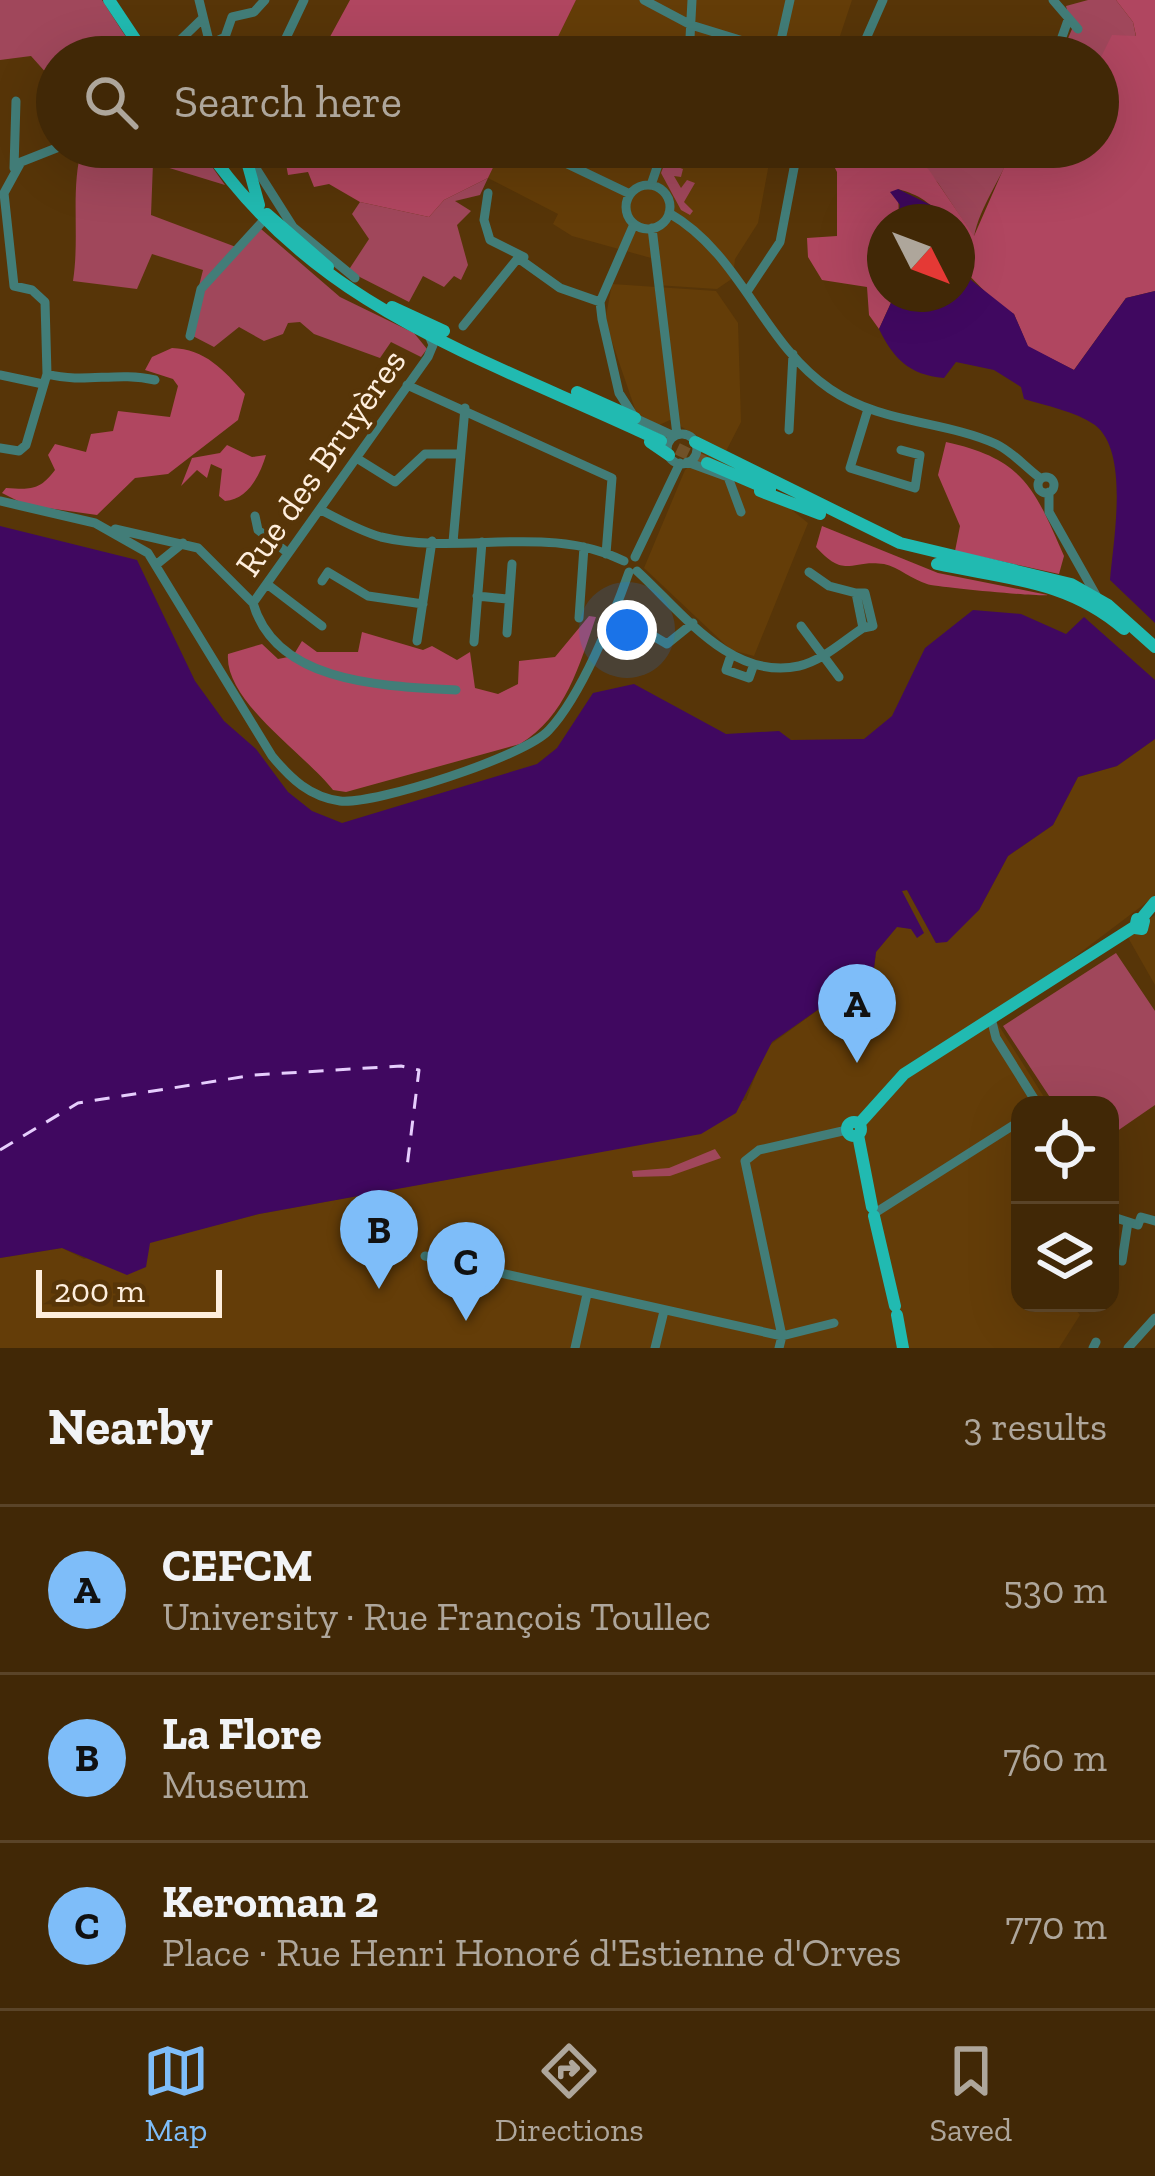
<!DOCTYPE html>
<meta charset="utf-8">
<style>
body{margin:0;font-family:"Zilla Slab",serif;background:#483010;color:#f1f3f6}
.controls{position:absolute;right:36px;bottom:36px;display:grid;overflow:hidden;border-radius:24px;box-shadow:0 12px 48px #0002}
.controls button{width:108px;height:108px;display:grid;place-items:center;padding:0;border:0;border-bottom:3px solid #5a4428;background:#412806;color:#f1f3f6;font:60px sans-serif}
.compass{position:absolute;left:867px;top:204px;width:108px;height:108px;border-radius:50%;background:#412806;box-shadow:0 12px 48px #0002;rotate:132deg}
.scale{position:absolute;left:36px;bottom:30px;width:186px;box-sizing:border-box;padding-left:12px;border:6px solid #feeedd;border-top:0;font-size:33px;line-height:42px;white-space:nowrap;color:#feeedd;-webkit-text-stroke:9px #573508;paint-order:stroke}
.you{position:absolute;left:627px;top:630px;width:42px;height:42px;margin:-30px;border:9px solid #fff;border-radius:50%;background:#1a73e8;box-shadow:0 0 0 18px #1a73e833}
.badge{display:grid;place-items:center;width:78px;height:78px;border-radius:50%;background:#7ebdf9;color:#111;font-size:39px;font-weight:700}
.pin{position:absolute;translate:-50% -99px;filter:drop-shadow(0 3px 6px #0008)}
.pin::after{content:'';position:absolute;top:63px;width:42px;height:36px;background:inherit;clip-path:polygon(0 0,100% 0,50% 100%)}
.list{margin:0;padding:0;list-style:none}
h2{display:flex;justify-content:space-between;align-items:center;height:156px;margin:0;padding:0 48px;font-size:51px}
h2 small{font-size:39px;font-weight:400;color:#aea69b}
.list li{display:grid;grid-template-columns:78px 1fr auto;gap:36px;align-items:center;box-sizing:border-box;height:168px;padding:0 48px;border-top:3px solid #5a4428}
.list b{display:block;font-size:45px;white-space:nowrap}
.list p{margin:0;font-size:39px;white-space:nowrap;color:#aea69b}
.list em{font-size:39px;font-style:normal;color:#aea69b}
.icon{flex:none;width:66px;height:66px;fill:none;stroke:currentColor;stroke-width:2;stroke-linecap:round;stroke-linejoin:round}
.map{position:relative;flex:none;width:1155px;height:1348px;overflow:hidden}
.search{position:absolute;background:#412806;box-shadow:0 12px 48px #0002;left:36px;right:36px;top:36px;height:132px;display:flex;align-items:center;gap:30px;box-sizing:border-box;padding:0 42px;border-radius:66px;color:#aea69b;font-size:45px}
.sheet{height:660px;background:#412806}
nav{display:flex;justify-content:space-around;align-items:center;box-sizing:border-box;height:168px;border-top:3px solid #5a4428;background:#412806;font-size:33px;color:#aea69b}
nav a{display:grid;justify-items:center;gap:6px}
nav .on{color:#7ebdf9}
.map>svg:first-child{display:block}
</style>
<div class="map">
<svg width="1155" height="1348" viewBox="0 0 1155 1348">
<rect width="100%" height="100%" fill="#573508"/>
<!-- built -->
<path fill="#643d08" d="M576 0H852L833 57H547Z
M503 147H772L758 223 735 259 733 278 717 289 656 285 651 258 572 236 553 224 558 214 488 178Z
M612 284 716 291 738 323 741 422 724 455 808 523 754 656 731 650 644 568 685 470 699 458 704 440 670 420 659 425 637 415 605 321Z
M1155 739V896L994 1018 1049 1105H1020V1303H1070L1080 1315 1059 1348H0V1258L62 1248 84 1259 259 1214 516 1167 746 1100 766 1048 837 996 885 1007 889 996 874 969 876 952 897 926 911 929 901 891 907 890 936 943 979 910 1008 856 1053 825 1078 777 1117 766Z
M1155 915V985L1126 934Z"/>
<!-- green -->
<path fill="#a0475b" d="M0 0H102L139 57H57V85L31 56 0 60Z
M1088 0H1116L1133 22 1136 37 1098 63V57H1060L1072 29 1066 6Z
M82 147H198L225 185 153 163 151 215 236 247 261 229 340 297 414 333 427 349 421 357 391 342 380 358 314 334 300 322 288 323 283 334 264 341 239 327 214 347 187 333 203 270 152 254 137 289 73 281C80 236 70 190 82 147Z
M671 147H685L676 149 672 165 683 169 681 177 674 176 681 188 687 180 695 183 684 202 693 211 690 215 681 210 661 173Z
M906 147H1013C1002 179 980 205 974 237L938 183Z
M488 178 480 195 455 201 471 211 457 225 468 265 461 280 454 276 444 287 423 276 409 302 348 271 369 239 352 214 360 202 429 217 444 200Z
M1116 953 1155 1011V1105L1110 1136V1105H1055L1003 1026Z
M715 1149 721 1158 670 1176 633 1177 632 1171 669 1168Z"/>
<!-- forest -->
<path fill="#b04660" d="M350 0H576L548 57H319Z
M1116 0H1155V291L1126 298 1074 370 1028 347 1014 314 998 305 960 266 957 222H943C932 202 919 195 898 189L899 220 885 222V294H895L879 329 869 315 867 287 822 280 808 257 807 238 837 236V172L824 147H906L929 170 974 236 1013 147H1098V63L1112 35 1136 36 1133 22Z
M283 147H503L488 178 444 200 429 217 360 202 329 184 314 187 308 172 288 175Z
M172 348C205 349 224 370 245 394L238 420 168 474 135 478 97 515 26 505 2 493 6 488C28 489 39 492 55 470L48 455 55 444 86 452 91 434 113 431 118 411 170 417 178 386 173 379 145 370 152 357Z
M946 442C1023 459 1034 487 1064 556L1059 574 955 551 960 526 938 475Z
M227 445 252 457 266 455C260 475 248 500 225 501L219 496 222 469 211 464 207 478 197 470 181 486 192 458 220 453Z
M822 526 938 573 1048 595C1042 597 934 587 927 584 913 580 898 567 884 564 850 559 846 580 816 547Z
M589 616 596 617C579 666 566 716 520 744L346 792 333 790C305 754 224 701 228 654L262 644 278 659 293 656 302 641 317 652H358L362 632 423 650 432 646 457 660 470 652 475 688 498 694 518 684 519 661 555 657Z"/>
<!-- water -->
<path fill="#400860" d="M898 189 935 207 943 222H897L900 205 890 192Z
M957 260 971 280 1014 314 1028 346 1074 370 1126 298 1155 291V623L1110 580C1113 542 1130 452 1095 425 1075 411 1046 406 1024 399L1021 387 994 370 956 362 944 378C909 375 893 358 879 329L895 294H957Z
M0 526 137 560 195 681 224 721 256 749 288 792 312 811 342 823 537 764 557 748 593 693 634 684 726 734 779 731 791 740 864 739 892 716 925 648 973 610 1021 614 1066 634 1084 617 1155 680V739L1117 766 1078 777 1053 825 1008 856 979 910 947 942 936 943 907 890 902 891 924 933 917 938 911 929 897 927 876 952 874 968 888 1006 836 997 772 1042 736 1113 701 1134 259 1214 150 1243 146 1267 127 1275 62 1248 0 1258Z"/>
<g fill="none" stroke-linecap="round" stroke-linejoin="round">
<!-- ferry -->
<path stroke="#e6cefd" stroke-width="3" stroke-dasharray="15 12" stroke-linecap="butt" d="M0 1150 78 1103 254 1075 401 1066 419 1070 407 1167"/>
<!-- major-tunnel -->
<path stroke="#705128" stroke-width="12" stroke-dasharray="12 6" stroke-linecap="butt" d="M661 441 707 463"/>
<!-- minor -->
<path stroke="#427d78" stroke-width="9" d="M199 0 213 57
M644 0 691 25 766 48 781 40 790 0
M1053 0 1078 29
M210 44 225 37 232 17 254 12 265 0
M774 47 793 57
M170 50 202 19
M986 54 987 57
M277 57 304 0
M689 57 692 0
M858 57 883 0
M1055 57 1068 20
M237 147 239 162 255 167 293 227 355 278
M564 147 559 160 630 194
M715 147H728
M539 151 559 160
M14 168 16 101
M651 185 664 147
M626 207a22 22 0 1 1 44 0a22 22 0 1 1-44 0Z
M488 193 484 220 490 240 524 257
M669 213C742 255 762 343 830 389 881 424 942 420 996 444 1013 452 1025 467 1040 478
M634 224 600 302 602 319 619 393 635 418 674 436
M652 228 677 435
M748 290 780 242 798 147
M463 326 518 258 560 288 600 302
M190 336 201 289 263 221
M47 374C84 384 117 371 155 380
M0 375 43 384
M407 385 612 478 606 554
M868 409 850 468 915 488 920 455 901 450
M789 430 793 354
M667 449a15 15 0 1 1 30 0a15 15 0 1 1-30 0Z
M0 448 19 451 26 445 47 374 45 302 32 290 14 286 4 193 21 162 59 147
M358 459 395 482 425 454H459
M687 462 728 477 741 512
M1038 485a8 8 0 1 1 16 0a8 8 0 1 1-16 0Z
M1049 492V512L1097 597
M0 501 95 523 148 553 272 756C291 779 310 797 340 801 375 805 526 756 549 730 581 696 613 617 629 572
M321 510C340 520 360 531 381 537 461 556 548 523 624 561
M255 516 258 530 288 553
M115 529 198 548 253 603 428 357 433 345 428 333
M453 542 465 408
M635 557 680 463
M157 564 183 543
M637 571C681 611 731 681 799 666 822 661 843 641 863 628L856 593 829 586 809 572
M322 581 328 572 368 596 423 604
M267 584 322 626
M856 593H865L873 626 863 628
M477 596 507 599
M253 603C276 684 384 686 456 690
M579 618 584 547
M801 626 839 677
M507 633 512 564
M650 634 667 644 693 623
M417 641 432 541
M474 642 482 542
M731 655 726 670 749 678 754 664
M991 1018 996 1038 1038 1105
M878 1211 1020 1121
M1110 1216 1138 1225 1141 1217 1155 1221
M425 1256 782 1336 834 1323
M1122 1261 1128 1222
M575 1348 587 1294
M655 1348 664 1311
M779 1348 782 1336 745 1161 759 1150 847 1130
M1093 1348 1096 1342
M1128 1348 1155 1318"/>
<!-- major -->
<path stroke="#21bab1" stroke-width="12" d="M109 0 147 57
M206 147C318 312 489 359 661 441
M248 165 259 205
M267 214 328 267
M392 307 444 331
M577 392 635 418
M650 442 669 455
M695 442 900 543 1071 584 1108 605 1155 647
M707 463 770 490
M760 491 820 514
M937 564C1006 579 1068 580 1124 629
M1137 919 1144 921 1142 929 1135 928Z
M1141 919 1155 902
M847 1129a7 7 0 1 1 14 0a7 7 0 1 1-14 0Z
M859 1124 904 1074 1134 927
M858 1135 872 1207
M874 1216 895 1306
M897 1315 903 1348"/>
</g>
<g text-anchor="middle" stroke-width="9" stroke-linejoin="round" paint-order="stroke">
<!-- street labels -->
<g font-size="36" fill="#feeedd" stroke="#573508">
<text transform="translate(320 462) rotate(-55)" y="13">Rue des Bruyères</text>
</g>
</g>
</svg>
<div class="controls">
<button><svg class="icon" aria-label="locate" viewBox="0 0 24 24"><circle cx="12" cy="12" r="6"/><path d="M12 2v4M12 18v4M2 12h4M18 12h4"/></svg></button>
<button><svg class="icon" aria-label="layers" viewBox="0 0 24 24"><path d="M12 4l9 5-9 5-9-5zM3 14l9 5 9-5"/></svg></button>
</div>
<svg class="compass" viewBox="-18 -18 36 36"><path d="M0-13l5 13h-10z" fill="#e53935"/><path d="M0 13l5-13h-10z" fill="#aea69b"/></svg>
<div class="scale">200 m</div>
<div class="you"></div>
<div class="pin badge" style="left:857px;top:1063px">A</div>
<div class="pin badge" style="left:379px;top:1289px">B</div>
<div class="pin badge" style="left:466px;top:1321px">C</div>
<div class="search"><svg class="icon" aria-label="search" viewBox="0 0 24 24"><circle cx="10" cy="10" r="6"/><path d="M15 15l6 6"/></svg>Search here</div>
</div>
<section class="sheet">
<h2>Nearby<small>3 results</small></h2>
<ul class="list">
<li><span class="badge">A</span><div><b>CEFCM</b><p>University · Rue François Toullec</p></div><em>530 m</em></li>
<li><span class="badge">B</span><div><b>La Flore</b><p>Museum</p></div><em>760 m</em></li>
<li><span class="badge">C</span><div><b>Keroman 2</b><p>Place · Rue Henri Honoré d'Estienne d'Orves</p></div><em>770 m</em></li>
</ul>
</section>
<nav>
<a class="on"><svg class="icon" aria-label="map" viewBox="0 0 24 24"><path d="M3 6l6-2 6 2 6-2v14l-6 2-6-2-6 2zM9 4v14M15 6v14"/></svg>Map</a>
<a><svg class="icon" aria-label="directions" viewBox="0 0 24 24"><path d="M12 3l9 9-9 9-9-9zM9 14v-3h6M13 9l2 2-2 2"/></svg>Directions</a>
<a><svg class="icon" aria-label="saved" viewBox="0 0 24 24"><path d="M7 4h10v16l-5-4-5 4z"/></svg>Saved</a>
</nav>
